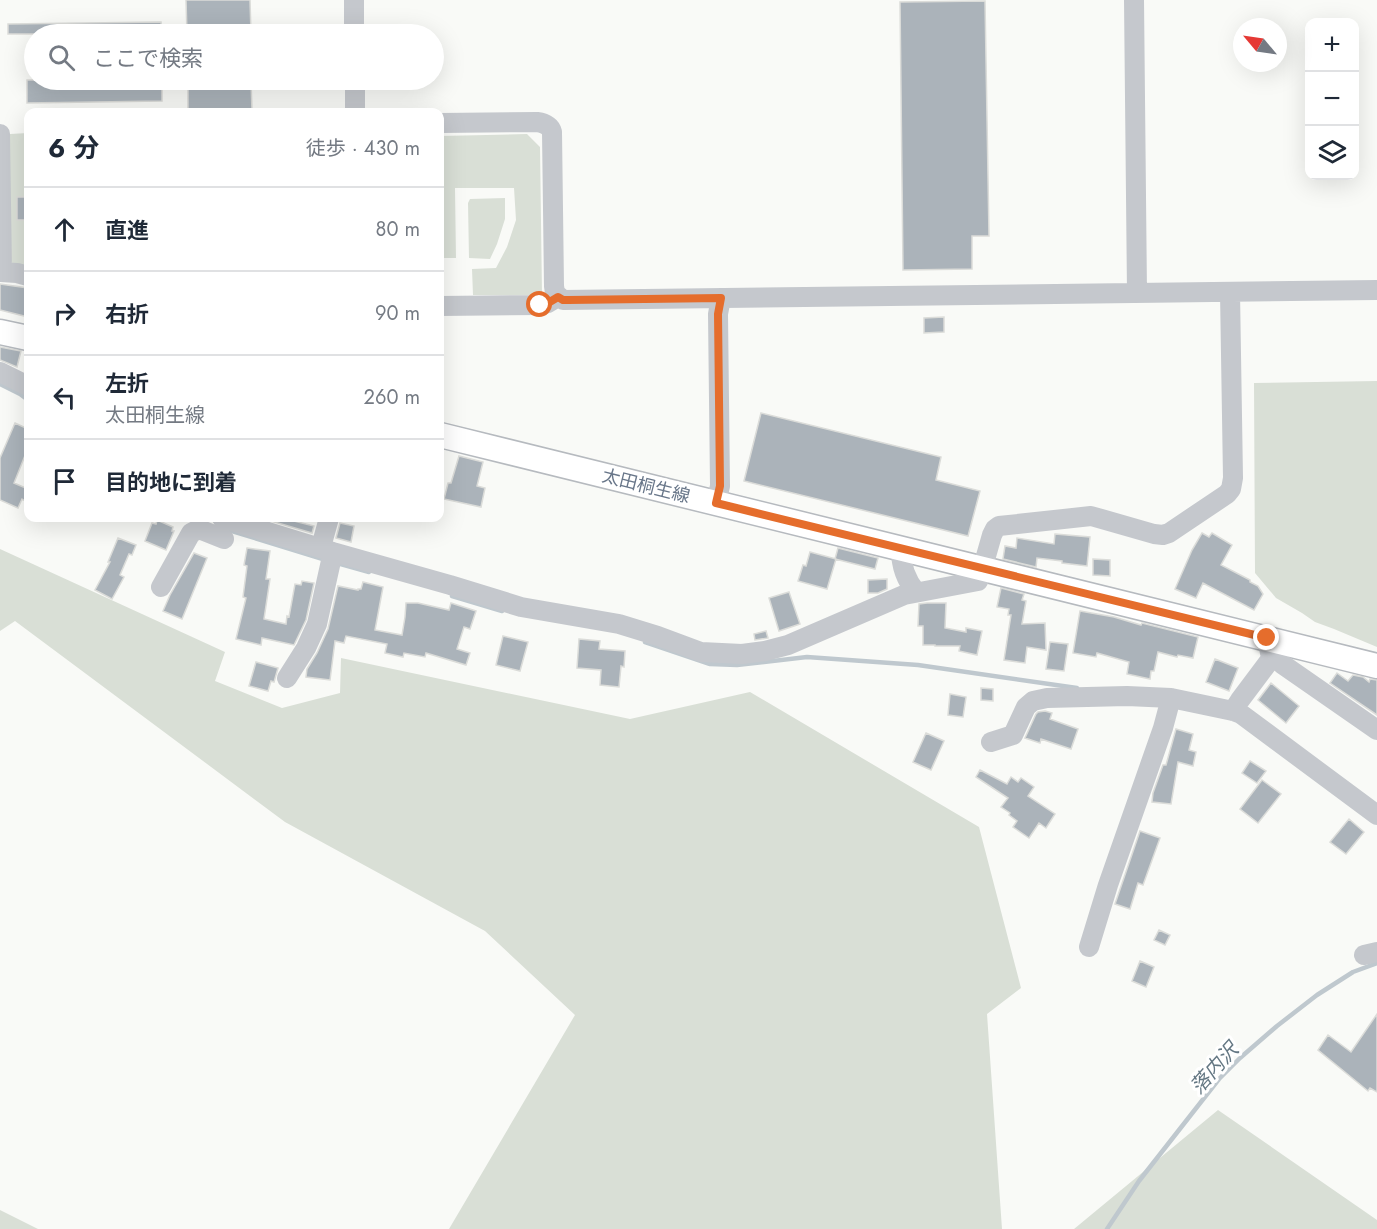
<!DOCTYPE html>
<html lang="ja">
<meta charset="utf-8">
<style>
body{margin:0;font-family:Jost,"Noto Sans JP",sans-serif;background:#f2f2f3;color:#1f2937}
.controls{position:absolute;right:18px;top:18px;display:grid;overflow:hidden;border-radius:12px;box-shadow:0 6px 24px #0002}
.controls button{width:54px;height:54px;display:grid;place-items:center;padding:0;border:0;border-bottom:2px solid #e0e1e3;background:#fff;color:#1f2937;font:30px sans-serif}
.compass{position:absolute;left:1233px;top:18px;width:54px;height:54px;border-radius:50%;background:#fff;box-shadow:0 6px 24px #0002;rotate:299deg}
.stop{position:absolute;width:18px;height:18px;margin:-14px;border:4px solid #e56d2c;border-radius:50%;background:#fff}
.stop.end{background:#e56d2c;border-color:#fff;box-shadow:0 2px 6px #0008}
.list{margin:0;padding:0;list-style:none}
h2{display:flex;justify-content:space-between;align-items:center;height:78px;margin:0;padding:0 24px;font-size:26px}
h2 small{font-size:20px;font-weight:400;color:#747a83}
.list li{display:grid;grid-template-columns:39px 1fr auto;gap:18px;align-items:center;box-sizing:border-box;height:84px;padding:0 24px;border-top:2px solid #e0e1e3}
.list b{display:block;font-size:22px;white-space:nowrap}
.list p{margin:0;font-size:20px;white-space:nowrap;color:#747a83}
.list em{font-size:20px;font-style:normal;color:#747a83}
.icon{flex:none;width:33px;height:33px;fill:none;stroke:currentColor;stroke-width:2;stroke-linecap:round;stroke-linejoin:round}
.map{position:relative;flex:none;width:1377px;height:1229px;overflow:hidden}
.search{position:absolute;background:#fff;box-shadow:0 6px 24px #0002;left:24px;top:24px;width:420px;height:66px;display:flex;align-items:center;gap:15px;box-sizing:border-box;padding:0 21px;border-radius:33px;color:#747a83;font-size:22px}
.panel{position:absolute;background:#fff;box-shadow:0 6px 24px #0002;left:24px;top:108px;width:420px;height:414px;border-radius:12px}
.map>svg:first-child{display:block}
</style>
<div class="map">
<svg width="1377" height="1229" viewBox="0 0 1377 1229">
<rect width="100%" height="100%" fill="#f9faf7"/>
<!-- green -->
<path fill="#d9dfd6" d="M28 133V270L14 268 10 258V134Z
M527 134 540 147 542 295H473L472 269 496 268 507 247 516 220 514 188H455L456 258H440V136Z
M505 198V219L497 244 490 259 469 258 468 203 470 199Z
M1377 381V647L1334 629 1315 622 1302 613 1276 598 1255 573 1254 383Z
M0 549 225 652 215 681 282 708 340 693 341 658 630 719 750 692 979 827 1021 988 987 1014 1002 1229H449L575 1015 485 931 285 822 15 621 0 631Z
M1218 1110 1377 1220V1229H1074Z
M0 1210 38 1229H0Z"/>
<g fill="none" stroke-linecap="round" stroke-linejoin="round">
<!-- stream -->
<path stroke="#bfc8ce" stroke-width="4.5" d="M0 384 20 394 28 400
M222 528 326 560
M337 563 369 572
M452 596 502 611
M645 642 710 664 737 665 807 657 918 665 1077 688
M1107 1229 1139 1181 1219 1079 1240 1058 1277 1026 1317 995 1353 972 1377 963"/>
</g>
<!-- building -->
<path fill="#abb3ba" stroke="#dbdcd9" stroke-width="1.5" d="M186 0H250L251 34H187Z
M985 1 989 236H972V269L903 270 900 2Z
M161 22 162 34H8V24Z
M27 80H162V101L27 103Z
M188 80H251L252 112H188Z
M17 197H28V220H17Z
M0 284 28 288V317L0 310Z
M944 317V332L924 333V318Z
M0 347 21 351 17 367 0 360Z
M761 413 941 457 936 480 980 491 968 536 744 481Z
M15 423 28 429V448L14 483 28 489V493L25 501 22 499 18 508 0 500V458Z
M459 456 483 462 477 486 485 488 481 507 444 499 448 483H451Z
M261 518H282L314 526 312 533Z
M157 520 173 527 172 531H174L166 550 145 541 152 523 156 524Z
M340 523 354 526 351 542 336 538Z
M1202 533 1209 537 1212 533 1232 545 1221 565 1250 580V582L1258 586 1263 594 1254 610 1203 583 1196 598 1175 589 1192 550Z
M1055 534 1090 537 1087 566 1062 563V561L1037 558 1036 567 1003 559 1005 546 1016 548 1017 538 1054 544Z
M118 538 136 545 132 555 129 554 120 575 124 577 112 599 95 590 110 562H108Z
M247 548 270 551 266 579H270L264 619 286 624 287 616 289 617 295 584 301 585 302 581 314 583 306 620 294 645 262 638 261 645 236 639 246 598 243 597 247 566 244 565Z
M838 548 878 558 875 569 835 559Z
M810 552 836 559 827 589 798 581 803 565 806 566Z
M194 553 207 558 182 619 163 611 170 595Z
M1093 559 1110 560V576L1093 575Z
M887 579V589L878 593H868V580Z
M363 582 383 587 375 630 402 635 405 617 406 603H418L449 610 451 603 476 611 470 629 464 627 457 649 470 653 466 665 426 653 425 657 404 653 403 657 385 653 387 644 346 636 344 643 335 641 330 680 306 677 307 669 317 653 328 629 338 586 358 590V589H361Z
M1001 588 1024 594 1022 600 1026 601 1022 624 1045 623 1046 650 1027 647 1025 663 1004 660 1011 615H1008L1009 609 997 607Z
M789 592 800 624 779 631 769 598Z
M927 603H946L945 628 966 632V628L982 631 977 655 959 651 960 646H935V645H923V626H918L919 604Z
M1080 611 1114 617 1141 625 1142 623 1198 637 1193 658 1178 655 1177 657 1158 652 1154 671H1151L1150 679 1127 674 1129 662 1097 653 1096 657 1073 653Z
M766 631 768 638 755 640 754 634Z
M503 636 528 642 520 671 496 665Z
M579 639 600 641 599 649 625 651 624 667 621 666 619 687 600 685 601 670 577 668Z
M1050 642 1068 644 1064 671 1046 669Z
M1215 659 1238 668 1229 691 1206 682Z
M256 662 278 668 274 682 271 681 268 691 249 686Z
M1337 673 1348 681 1353 675 1363 677 1369 682 1370 679 1377 680V715L1330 683Z
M1271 683 1299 706 1286 723 1258 700Z
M981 688 993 689V701L981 700Z
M950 694 966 697 963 717 948 715Z
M1045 711 1052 713 1050 719 1078 729 1071 749 1041 739 1040 743 1025 738 1036 714 1038 712Z
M1176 729 1193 734 1189 750 1196 752 1193 766 1178 762 1171 804 1152 802 1153 793 1163 765H1166Z
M926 733 944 741 931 770 913 762Z
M1250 761 1266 771 1257 783 1242 773Z
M980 770 1007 784 1011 777 1018 782 1021 778 1034 787 1028 796 1055 814 1046 828 1039 823 1029 838 1013 827 1017 821 1009 815 1010 813 1001 807 1008 798 976 777Z
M1262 780 1281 794 1258 823 1240 809Z
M1349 819 1364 832 1346 854 1330 842Z
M1140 831 1160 838 1143 885 1138 883 1130 909 1115 904Z
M1159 930 1170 935 1165 945 1154 940Z
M1140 961 1154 967 1146 987 1132 981Z
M1377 1014V1092L1370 1088 1368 1091 1318 1050 1328 1035 1351 1052Z"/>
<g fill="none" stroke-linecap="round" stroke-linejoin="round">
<!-- major casing -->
<g stroke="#b6babf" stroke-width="27">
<path id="major" d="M0 332 28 338
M440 435 1377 666"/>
</g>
<!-- minor -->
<path stroke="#c5c8cd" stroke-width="20" d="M354 0V34
M1134 0 1137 293
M355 80V112
M440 123 537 122C544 123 550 125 552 132L554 286 555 293 563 300 1377 290
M0 134 2 272
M0 272 17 273 28 276
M440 306 540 305 548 303 558 297
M0 372 28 386
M716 503 720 486 718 314 721 298
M222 518 333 552 450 585 521 607 619 624 658 636 701 652 742 654 765 651 788 645 904 595 978 581 980 577 992 535 995 529 999 526 1091 516 1154 534 1163 535 1169 533 1227 494 1231 489 1233 478 1230 292
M321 547 329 518
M901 550C901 566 906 580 916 592
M161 587 191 533 199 529 224 539
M1267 638 1270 653 1282 664 1377 730
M287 678 306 648 317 624 333 552
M1233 711 1240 700 1273 656
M991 742 1013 735 1026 707 1033 701 1047 698 1127 696 1171 698 1233 711 1241 714 1377 815
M1089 947 1108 885 1163 728 1171 698
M1364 955 1377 952"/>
<!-- major -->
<use href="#major" stroke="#fff" stroke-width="24"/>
</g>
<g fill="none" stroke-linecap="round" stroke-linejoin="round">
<!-- route -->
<path stroke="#e56d2c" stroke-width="8" d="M540 305 548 303 558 297 563 300H568L721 298 718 314 720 486 716 503 1267 638"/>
</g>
<g text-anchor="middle" stroke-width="6" stroke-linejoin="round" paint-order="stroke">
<!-- street labels -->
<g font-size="18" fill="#687689" stroke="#fff">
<text transform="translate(646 486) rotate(14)" y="6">太田桐生線</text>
</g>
<!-- water labels -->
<g font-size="20" font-style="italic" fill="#647783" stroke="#fff">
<text transform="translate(1214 1068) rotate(-48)" y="7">落内沢</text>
</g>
</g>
</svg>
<div class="controls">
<button>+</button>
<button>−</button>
<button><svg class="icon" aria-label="layers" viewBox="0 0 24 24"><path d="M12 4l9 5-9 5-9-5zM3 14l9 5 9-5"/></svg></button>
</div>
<svg class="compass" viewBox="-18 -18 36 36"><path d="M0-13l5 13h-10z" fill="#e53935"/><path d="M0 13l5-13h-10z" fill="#747a83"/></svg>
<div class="stop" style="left:540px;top:305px"></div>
<div class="stop end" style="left:1267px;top:638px"></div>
<div class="search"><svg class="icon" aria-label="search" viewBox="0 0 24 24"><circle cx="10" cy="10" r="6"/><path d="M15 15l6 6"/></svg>ここで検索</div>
<section class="panel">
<h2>6 分<small>徒歩 · 430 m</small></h2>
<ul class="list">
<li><svg class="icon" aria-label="ahead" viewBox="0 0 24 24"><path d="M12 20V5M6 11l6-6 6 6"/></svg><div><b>直進</b></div><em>80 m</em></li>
<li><svg class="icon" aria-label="right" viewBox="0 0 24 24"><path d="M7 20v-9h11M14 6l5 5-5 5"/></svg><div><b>右折</b></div><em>90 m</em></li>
<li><svg class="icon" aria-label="left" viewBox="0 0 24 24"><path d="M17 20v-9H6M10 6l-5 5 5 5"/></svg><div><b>左折</b><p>太田桐生線</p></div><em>260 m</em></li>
<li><svg class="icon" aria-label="arrive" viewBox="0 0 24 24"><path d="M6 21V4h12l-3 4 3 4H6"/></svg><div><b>目的地に到着</b></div></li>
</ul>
</section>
</div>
